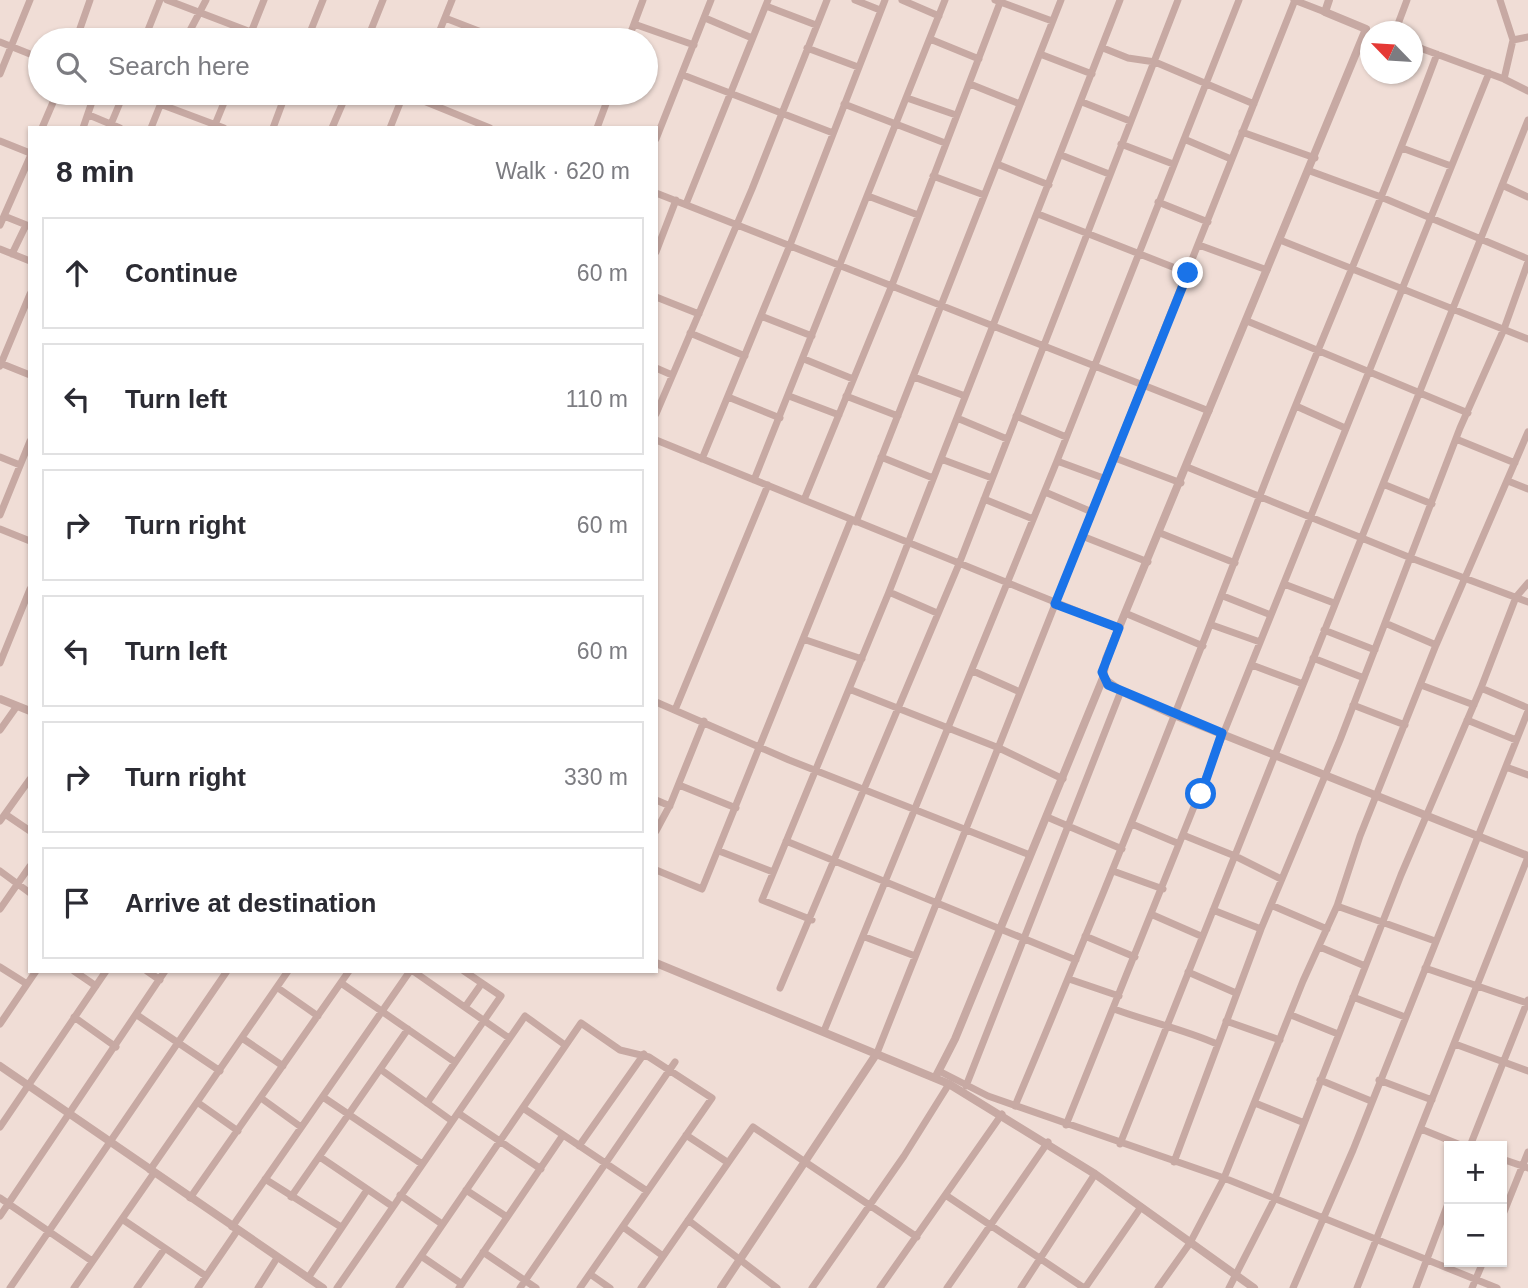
<!DOCTYPE html>
<meta charset="utf-8">
<style>
body{margin:0;font-family:Arial,sans-serif;background:#f7f7f7;color:#2b2b33}
.controls{position:absolute;right:21px;bottom:21px;display:grid;overflow:hidden;border-radius:0px;box-shadow:0 2px 5px #0004}
.controls button{width:63px;height:63px;display:grid;place-items:center;padding:0;border:0;border-bottom:2px solid #e1e1e2;background:#fff;color:#2b2b33;font:35px sans-serif}
.compass{position:absolute;left:1360px;top:21px;width:63px;height:63px;border-radius:50%;background:#fff;box-shadow:0 2px 5px #0004;rotate:295deg}
.stop{position:absolute;width:21px;height:21px;margin:-16px;border:5px solid #1a73e8;border-radius:50%;background:#fff}
.stop.end{background:#1a73e8;border-color:#fff;box-shadow:0 2px 7px #0008}
.list{margin:0;padding:0;list-style:none}
h2{display:flex;justify-content:space-between;align-items:center;height:91px;margin:0;padding:0 28px;font-size:30px}
h2 small{font-size:23px;font-weight:400;color:#7c7c81}
.list li{display:grid;grid-template-columns:46px 1fr auto;gap:21px;align-items:center;box-sizing:border-box;height:112px;margin:0 14px 14px;padding:0 14px;border:2px solid #e1e1e2;border-radius:0px}
.list b{display:block;font-size:26px;white-space:nowrap}
.list em{font-size:23px;font-style:normal;color:#7c7c81}
.icon{flex:none;width:38px;height:38px;fill:none;stroke:currentColor;stroke-width:2;stroke-linecap:round;stroke-linejoin:round}
.map{position:relative;flex:none;width:1528px;height:1288px;overflow:hidden}
.search{position:absolute;background:#fff;box-shadow:0 2px 5px #0004;left:28px;top:28px;width:630px;height:77px;display:flex;align-items:center;gap:18px;box-sizing:border-box;padding:0 24px;border-radius:38px;color:#7c7c81;font-size:26px}
.panel{position:absolute;background:#fff;box-shadow:0 2px 5px #0004;left:28px;top:126px;width:630px;height:847px;border-radius:0px}
.map>svg:first-child{display:block}
</style>
<div class="map">
<svg width="1528" height="1288" viewBox="0 0 1528 1288">
<rect width="100%" height="100%" fill="#f0ddd6"/>
<g fill="none" stroke-linecap="round" stroke-linejoin="round">
<!-- minor -->
<path stroke="#c7a9a3" stroke-width="7" d="M167 0 272 40
M855 0 880 10
M902 0 939 16
M995 0 1052 21
M1294 0 1325 12
M1500 0 1513 40 1504 79
M766 6 816 25
M445 18 502 40
M705 18 752 38
M634 24 694 45
M1395 32 1407 0
M930 39 979 59
M76 40 90 0
M144 40 160 0
M185 40 206 0
M248 40 264 0
M307 40 323 0
M367 40 383 0
M436 40 452 0
M628 40 643 0
M1513 40 1528 37
M0 42 40 58
M1412 45 1504 79 1528 91
M807 48 858 67
M1103 48 1128 58 1155 62 1254 104
M1040 54 1092 74
M0 74 30 0
M683 75 833 133
M970 84 1020 104
M404 93 490 128
M907 98 956 115
M1082 102 1130 121
M160 104 224 128
M844 104 945 143
M89 115 120 128
M111 124 124 93
M214 127 228 93
M42 128 57 93
M83 128 95 93
M151 128 165 93
M273 128 286 93
M332 128 347 93
M390 128 404 93
M597 128 610 93
M1242 132 1315 158
M656 139 711 0
M1184 139 1231 159
M0 141 30 153
M1121 144 1173 164
M1402 148 1451 166
M1061 155 1109 174
M997 164 1049 185
M1310 171 1381 197 1528 259
M933 176 984 195
M1502 185 1528 197
M656 193 1209 411
M868 196 918 215
M1158 202 1208 222
M686 204 768 0
M1038 214 1188 273
M4 216 29 226
M0 225 30 157
M1280 240 1528 339
M1199 245 1267 270
M0 249 30 261
M656 252 676 200
M12 254 26 225
M656 297 699 314
M761 316 812 336
M1247 321 1468 413
M690 333 745 356
M804 359 853 379
M0 363 30 375
M0 366 30 294
M656 368 672 375
M914 377 965 396
M789 396 839 415
M846 396 898 416
M728 397 780 418
M1296 406 1345 428
M656 414 752 189 827 0
M1016 416 1066 437
M957 418 1007 439
M1456 439 1515 463
M656 440 1119 628
M0 457 20 465
M881 457 933 478
M1115 458 1181 483
M702 459 790 245 885 0
M941 459 992 478
M1057 461 1106 479
M1187 467 1411 558 1528 602
M754 480 945 0
M1508 481 1528 489
M1383 484 1432 504
M1045 492 1092 512
M984 499 1033 519
M804 500 892 285 1001 0
M0 515 30 441
M856 522 1061 0
M0 529 30 541
M1160 533 1235 563
M1082 536 1148 562
M1284 584 1334 603
M889 592 937 613
M1223 596 1271 615
M1125 613 1203 646
M1385 623 1436 645
M1212 625 1260 642
M1324 630 1375 650
M803 639 862 659
M1313 658 1364 678
M0 663 30 589
M1252 665 1303 684
M973 671 1020 692
M1421 685 1474 705
M1481 688 1528 708
M849 689 999 748 1063 779
M656 702 789 760 1030 855
M1353 705 1405 725
M675 710 768 485
M1467 720 1516 740
M0 730 17 706
M1506 767 1528 775
M679 785 736 808
M656 800 670 806
M5 814 30 831
M1047 817 1122 849
M0 821 30 779
M1132 824 1177 843
M656 831 671 803 704 721
M1183 835 1235 856 1281 879
M786 841 1076 960
M719 851 773 872
M656 870 702 889 851 520
M0 871 30 893
M1113 871 1163 889
M1271 905 1327 929
M1337 906 1435 941
M0 909 30 866
M1213 910 1261 929
M1153 915 1201 936
M812 920 762 900 889 592 1120 0
M1085 936 1135 957
M865 937 915 956
M1320 947 1365 966
M0 967 27 984
M1425 968 1527 1003
M74 971 96 986
M147 971 160 980
M413 971 509 1038
M1188 972 1236 993
M1069 979 1119 996
M341 983 455 1062
M278 988 318 1016
M780 988 959 564 1178 0
M1353 997 1405 1017
M465 1007 482 983
M1114 1009C1149 1022 1183 1029 1217 1044
M137 1015 220 1071
M1291 1015 1338 1034
M74 1017 116 1047
M1226 1021 1280 1040
M0 1024 36 971
M824 1031 1057 461 1239 0
M242 1038 283 1066
M1455 1044 1528 1071
M877 1053 1295 0
M380 1069 452 1121
M939 1071 988 1096 1224 1178 1497 1288
M1320 1080 1371 1101
M1379 1080 1432 1100
M966 1086 1121 691
M323 1097 422 1164
M261 1098 301 1127
M197 1102 238 1131
M427 1103 501 996 464 971
M1255 1103 1302 1122
M1015 1106C1100 904 1181 702 1259 498 1316 349 1382 203 1437 54
M523 1108 647 1191
M458 1113 541 1169
M1066 1125 1489 73
M0 1127 106 971
M1421 1129 1463 1146
M686 1135 727 1162
M1120 1144 1528 120
M579 1146 644 1054
M1470 1146 1528 1000
M320 1157 392 1206
M1502 1159 1528 1168
M1174 1162 1261 929 1340 740 1460 428 1504 329 1528 262
M150 1170 288 971
M265 1179 341 1227
M466 1190 507 1217
M400 1195 442 1224
M947 1196 1084 1288
M291 1197 408 1029
M0 1198 92 1261
M190 1198 349 971
M0 1216 165 971
M1502 1217 1528 1152
M122 1219 206 1276
M688 1220 777 1288
M232 1227 410 971
M623 1227 663 1256
M483 1252 536 1288
M421 1256 462 1284
M590 1274 610 1288
M308 1278 367 1190
M10 1288 227 971
M74 1288 154 1173
M137 1288 165 1248
M198 1288 237 1231
M258 1288 277 1258
M337 1288 525 1016 565 1045
M399 1288 581 1023 620 1050 649 1057 712 1098 580 1288
M459 1288 563 1135
M520 1288 675 1062
M641 1288 753 1127 917 1237
M812 1288 904 1156 949 1084
M880 1288 1002 1114
M947 1288 1048 1142
M1021 1288 1095 1174
M1085 1288 1141 1207
M1158 1288 1190 1243 1224 1178 1303 981 1337 906 1360 836 1436 645 1528 432
M1229 1288 1275 1198 1401 875 1481 688 1516 597 1528 583
M1293 1288 1353 1150 1528 711
M1357 1288 1528 857
M1416 1288 1449 1201
M1472 1288 1483 1262"/>
<!-- tertiary -->
<path stroke="#c7a9a3" stroke-width="8" d="M1329 0 1325 12 1366 29 1106 659 1103 678 1121 691 1174 715 1528 856
M0 699 30 711
M656 963 949 1084 1095 1174 1254 1288
M0 1066 323 1288
M935 1078 955 1039 1103 678
M721 1288 877 1053"/>
</g>
<g fill="none" stroke-linecap="round" stroke-linejoin="round">
<!-- route -->
<path stroke="#1a73e8" stroke-width="9" d="M1188 273 1055 604 1119 628 1102 672 1108 685 1222 733 1201 794"/>
</g>
</svg>
<div class="controls">
<button>+</button>
<button>−</button>
</div>
<svg class="compass" viewBox="-18 -18 36 36"><path d="M0-13l5 13h-10z" fill="#e53935"/><path d="M0 13l5-13h-10z" fill="#7c7c81"/></svg>
<div class="stop" style="left:1201px;top:794px"></div>
<div class="stop end" style="left:1188px;top:273px"></div>
<div class="search"><svg class="icon" aria-label="search" viewBox="0 0 24 24"><circle cx="10" cy="10" r="6"/><path d="M15 15l6 6"/></svg>Search here</div>
<section class="panel">
<h2>8 min<small>Walk · 620 m</small></h2>
<ul class="list">
<li><svg class="icon" aria-label="ahead" viewBox="0 0 24 24"><path d="M12 20V5M6 11l6-6 6 6"/></svg><div><b>Continue</b></div><em>60 m</em></li>
<li><svg class="icon" aria-label="left" viewBox="0 0 24 24"><path d="M17 20v-9H6M10 6l-5 5 5 5"/></svg><div><b>Turn left</b></div><em>110 m</em></li>
<li><svg class="icon" aria-label="right" viewBox="0 0 24 24"><path d="M7 20v-9h11M14 6l5 5-5 5"/></svg><div><b>Turn right</b></div><em>60 m</em></li>
<li><svg class="icon" aria-label="left" viewBox="0 0 24 24"><path d="M17 20v-9H6M10 6l-5 5 5 5"/></svg><div><b>Turn left</b></div><em>60 m</em></li>
<li><svg class="icon" aria-label="right" viewBox="0 0 24 24"><path d="M7 20v-9h11M14 6l5 5-5 5"/></svg><div><b>Turn right</b></div><em>330 m</em></li>
<li><svg class="icon" aria-label="arrive" viewBox="0 0 24 24"><path d="M6 21V4h12l-3 4 3 4H6"/></svg><div><b>Arrive at destination</b></div></li>
</ul>
</section>
</div>
